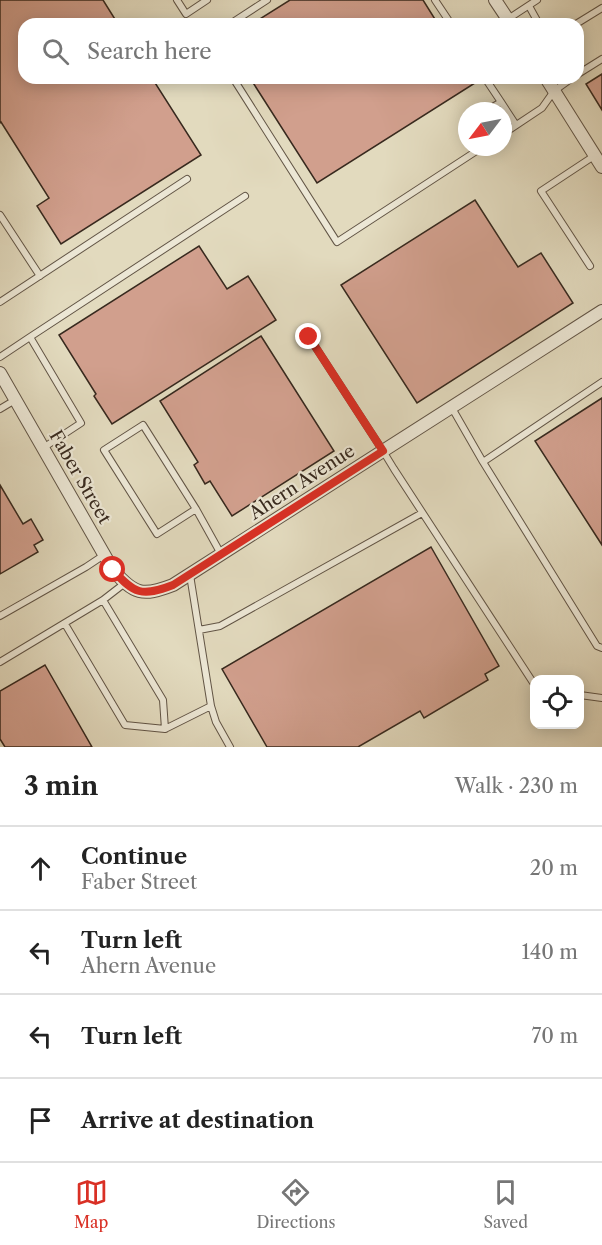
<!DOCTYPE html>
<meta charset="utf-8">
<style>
body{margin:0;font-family:"Libre Caslon Text",serif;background:#f6f6f6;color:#222}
.controls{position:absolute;right:18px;bottom:18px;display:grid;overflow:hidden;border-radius:12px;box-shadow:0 3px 15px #0003}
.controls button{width:54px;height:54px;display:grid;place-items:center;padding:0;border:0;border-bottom:2px solid #e0e0e0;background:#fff;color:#222;font:30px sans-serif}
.compass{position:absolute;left:458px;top:102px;width:54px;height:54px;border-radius:50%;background:#fff;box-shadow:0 3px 15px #0003;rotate:238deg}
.stop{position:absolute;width:18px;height:18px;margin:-14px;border:4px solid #d93025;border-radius:50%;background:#fff}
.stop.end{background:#d93025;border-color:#fff;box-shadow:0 2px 6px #0008}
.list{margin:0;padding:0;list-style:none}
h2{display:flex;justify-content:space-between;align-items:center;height:78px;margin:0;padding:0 24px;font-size:26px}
h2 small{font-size:20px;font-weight:400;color:#767676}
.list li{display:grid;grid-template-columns:39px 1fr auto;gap:18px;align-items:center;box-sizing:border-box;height:84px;padding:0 24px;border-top:2px solid #e0e0e0}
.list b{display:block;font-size:22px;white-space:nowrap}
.list p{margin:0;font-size:20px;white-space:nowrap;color:#767676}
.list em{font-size:20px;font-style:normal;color:#767676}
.icon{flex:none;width:33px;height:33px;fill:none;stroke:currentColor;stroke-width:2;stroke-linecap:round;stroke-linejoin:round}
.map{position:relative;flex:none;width:602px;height:747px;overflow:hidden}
.search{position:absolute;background:#fff;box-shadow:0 3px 15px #0003;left:18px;right:18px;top:18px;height:66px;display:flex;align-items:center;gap:15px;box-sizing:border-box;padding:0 21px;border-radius:18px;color:#767676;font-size:22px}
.sheet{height:414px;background:#fff}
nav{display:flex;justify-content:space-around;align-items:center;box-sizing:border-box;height:84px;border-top:2px solid #e0e0e0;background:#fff;font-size:16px;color:#767676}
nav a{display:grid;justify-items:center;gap:3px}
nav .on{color:#d93025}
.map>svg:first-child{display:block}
</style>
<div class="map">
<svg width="602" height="747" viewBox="0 0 602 747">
<rect width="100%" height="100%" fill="#e2dabe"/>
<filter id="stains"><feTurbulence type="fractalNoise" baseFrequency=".00333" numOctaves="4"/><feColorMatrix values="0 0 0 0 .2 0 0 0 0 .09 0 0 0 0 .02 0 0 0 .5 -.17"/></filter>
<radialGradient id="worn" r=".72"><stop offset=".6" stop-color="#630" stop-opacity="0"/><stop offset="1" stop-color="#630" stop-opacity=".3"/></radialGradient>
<!-- building -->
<path fill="#d19f8d" stroke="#37291e" stroke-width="1.5" d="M0 0H103L118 24H24V78H152L201 155 61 244 37 206 49 198 1 122 0 123Z
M290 0H423L438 24H252Z
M602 74V110L586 84Z
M250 78H472L475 83 317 183Z
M475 200 518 267 541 253 573 303 417 403 341 285Z
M199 246 227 289 248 276 276 320 112 424 94 396 96 394 59 335Z
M261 336 334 451 232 516 210 481 205 484 194 465 198 462 160 401Z
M602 398V545L535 441Z
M0 485 23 524 31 519 43 540 34 545 38 552 0 574Z
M431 547 499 666 485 674 488 680 424 718 420 711 358 747H267L222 669Z
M45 665 92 747H5L0 739V691Z"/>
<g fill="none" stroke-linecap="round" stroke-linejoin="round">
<!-- lane casing -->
<g stroke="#625546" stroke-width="8">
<path id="lane" d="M177 0 186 14 207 0
M435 0 451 24
M529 6 539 24
M508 19 537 0
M230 24 267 0
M576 24 602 8
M578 74 602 59
M233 78 337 242 478 150
M485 78 501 102 486 111
M501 102 516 125
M467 123 463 126 467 132
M503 134 542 108 554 91 572 78
M0 215 40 276
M590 266 541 191 594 156
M0 302 187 179
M30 337 245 196
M309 337 383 451 394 469 534 684
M0 357 30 337 81 423 43 448
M602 382 483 462 597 646 602 648
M452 408 483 462
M0 409 15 400
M196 509 157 534 104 450 143 425 196 509 221 554
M190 575 211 706 216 722 230 747
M103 600 163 700 165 729
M0 616 86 567 104 555
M65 624 125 725 165 729 211 706
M199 630 220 626 422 513
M0 662 103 600 125 583
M580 695 602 698"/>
</g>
<!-- street casing -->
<g stroke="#625546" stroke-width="14">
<path id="street" d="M495 0 511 24
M546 78 602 167
M0 373 113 570C134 594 142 597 173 585L602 311"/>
</g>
<!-- lane -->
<use href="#lane" stroke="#ece7d5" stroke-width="6"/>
<!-- street -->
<use href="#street" stroke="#ece7d5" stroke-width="12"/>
</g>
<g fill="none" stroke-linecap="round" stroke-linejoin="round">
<!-- route -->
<path stroke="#d93025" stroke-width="8" d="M113 570C134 594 142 597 173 585L383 451 309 337"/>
</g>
<g text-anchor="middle" stroke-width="4.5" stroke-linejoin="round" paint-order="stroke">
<!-- street labels -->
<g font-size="18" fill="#37291e" stroke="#ece7d5">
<text transform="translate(80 477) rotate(60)" y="6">Faber Street</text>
<text transform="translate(302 482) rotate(-33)" y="6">Ahern Avenue</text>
</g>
</g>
<rect width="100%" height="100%" filter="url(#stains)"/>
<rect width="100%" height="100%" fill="url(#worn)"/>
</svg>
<div class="controls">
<button><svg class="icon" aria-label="locate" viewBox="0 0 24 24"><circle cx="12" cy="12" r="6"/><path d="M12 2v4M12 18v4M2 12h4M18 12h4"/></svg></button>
</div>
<svg class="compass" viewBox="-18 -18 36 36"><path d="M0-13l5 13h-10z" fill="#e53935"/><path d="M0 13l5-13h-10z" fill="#767676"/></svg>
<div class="stop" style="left:113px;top:570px"></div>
<div class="stop end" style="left:309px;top:337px"></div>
<div class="search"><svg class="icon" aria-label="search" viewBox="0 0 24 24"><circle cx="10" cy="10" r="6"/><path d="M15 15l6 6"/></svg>Search here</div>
</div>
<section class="sheet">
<h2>3 min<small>Walk · 230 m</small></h2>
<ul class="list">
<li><svg class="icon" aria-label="ahead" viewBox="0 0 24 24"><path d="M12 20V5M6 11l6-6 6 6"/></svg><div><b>Continue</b><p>Faber Street</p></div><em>20 m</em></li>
<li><svg class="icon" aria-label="left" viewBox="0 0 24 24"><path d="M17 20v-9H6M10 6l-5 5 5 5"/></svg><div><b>Turn left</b><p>Ahern Avenue</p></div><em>140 m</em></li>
<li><svg class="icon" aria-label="left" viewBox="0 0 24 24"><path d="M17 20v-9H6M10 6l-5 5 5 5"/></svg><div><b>Turn left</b></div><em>70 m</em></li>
<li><svg class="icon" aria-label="arrive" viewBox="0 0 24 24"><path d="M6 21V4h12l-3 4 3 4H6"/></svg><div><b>Arrive at destination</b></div></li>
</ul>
</section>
<nav>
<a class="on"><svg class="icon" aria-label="map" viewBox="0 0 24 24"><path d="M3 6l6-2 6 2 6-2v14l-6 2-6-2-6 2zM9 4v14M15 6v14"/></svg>Map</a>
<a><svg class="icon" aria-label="directions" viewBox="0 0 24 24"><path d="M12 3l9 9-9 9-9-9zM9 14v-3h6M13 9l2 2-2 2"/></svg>Directions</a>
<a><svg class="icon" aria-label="saved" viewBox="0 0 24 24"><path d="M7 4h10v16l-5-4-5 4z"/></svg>Saved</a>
</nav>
